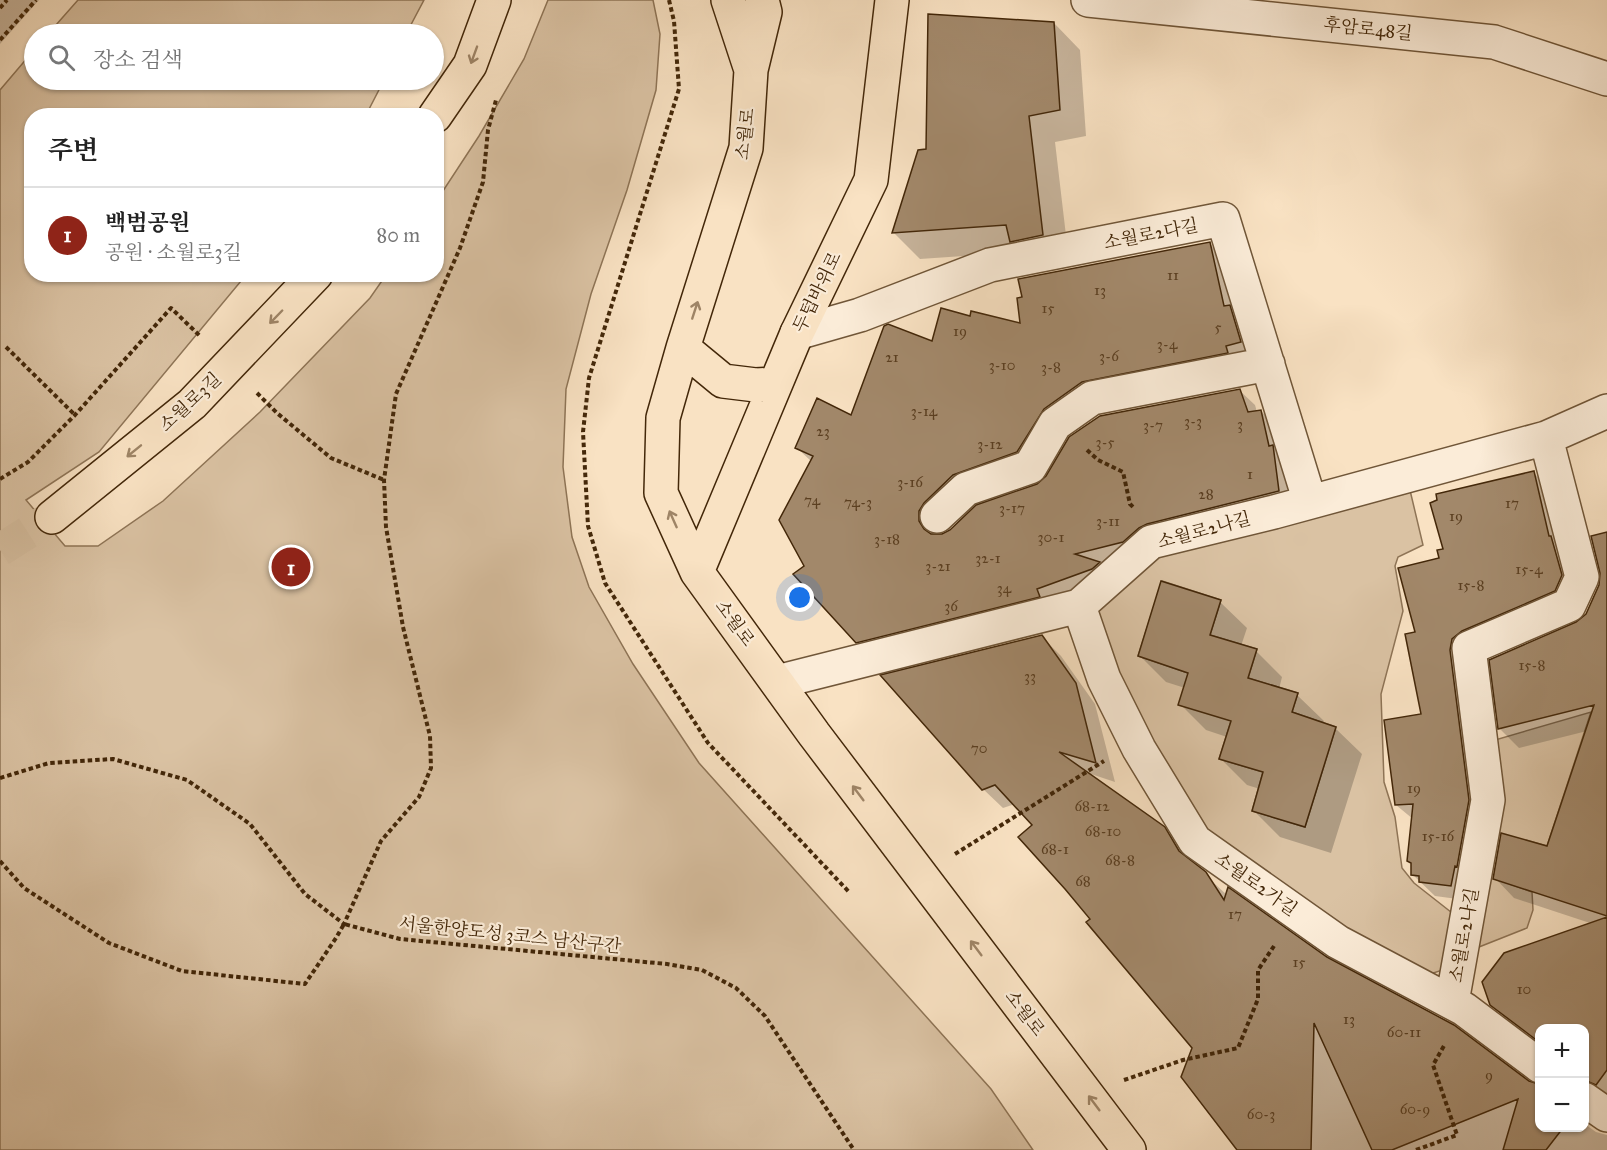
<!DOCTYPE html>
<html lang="ko">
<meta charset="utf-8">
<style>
body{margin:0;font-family:"IM FELL Great Primer","Noto Serif KR",serif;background:#f6f6f6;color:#222}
.controls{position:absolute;right:18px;bottom:18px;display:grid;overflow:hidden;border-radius:12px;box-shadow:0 2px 4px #0004}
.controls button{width:54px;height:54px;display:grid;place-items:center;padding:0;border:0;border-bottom:2px solid #e0e0e0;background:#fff;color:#222;font:30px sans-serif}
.you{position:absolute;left:800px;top:598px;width:21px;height:21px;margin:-15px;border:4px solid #fff;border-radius:50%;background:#1a73e8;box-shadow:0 0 0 9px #1a73e833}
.badge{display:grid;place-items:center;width:39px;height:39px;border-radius:50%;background:#8f2418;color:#fff;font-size:20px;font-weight:700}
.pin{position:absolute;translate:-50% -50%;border:3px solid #fff;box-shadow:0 2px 6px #0006}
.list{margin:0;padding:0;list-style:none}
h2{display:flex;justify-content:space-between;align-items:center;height:78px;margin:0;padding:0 24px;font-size:26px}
h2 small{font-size:20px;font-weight:400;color:#767676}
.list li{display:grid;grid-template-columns:39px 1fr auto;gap:18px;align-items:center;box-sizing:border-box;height:96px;padding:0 24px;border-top:2px solid #e0e0e0}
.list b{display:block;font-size:22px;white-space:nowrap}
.list p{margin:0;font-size:20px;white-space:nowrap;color:#767676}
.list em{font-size:20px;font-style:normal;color:#767676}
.icon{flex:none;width:33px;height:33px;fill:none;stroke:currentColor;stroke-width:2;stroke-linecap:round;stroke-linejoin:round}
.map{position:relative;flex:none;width:1607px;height:1150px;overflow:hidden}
.search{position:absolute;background:#fff;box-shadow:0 2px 4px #0004;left:24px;top:24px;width:420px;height:66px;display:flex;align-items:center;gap:15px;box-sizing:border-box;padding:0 21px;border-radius:33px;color:#767676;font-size:22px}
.panel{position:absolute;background:#fff;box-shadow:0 2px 4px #0004;left:24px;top:108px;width:420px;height:174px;border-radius:24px}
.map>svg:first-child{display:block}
</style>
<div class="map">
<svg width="1607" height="1150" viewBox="0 0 1607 1150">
<rect width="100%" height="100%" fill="#f9e2c3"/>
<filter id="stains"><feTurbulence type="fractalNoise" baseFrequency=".00333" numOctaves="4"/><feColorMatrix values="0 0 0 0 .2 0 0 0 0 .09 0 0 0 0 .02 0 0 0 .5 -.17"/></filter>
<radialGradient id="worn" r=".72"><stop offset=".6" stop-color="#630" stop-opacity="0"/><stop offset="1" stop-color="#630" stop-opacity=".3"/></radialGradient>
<!-- green -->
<path fill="#dac2a3" stroke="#8e7456" stroke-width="1.5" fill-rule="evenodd" d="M78 0H424L406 34H48Z
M548 0H653L660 34 656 90 627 190 591 294 566 389 563 467 572 537 589 587 633 664 699 763 991 1089 1033 1150H0V90L34 50V80H384L366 115 32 116V274L246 275 99 452 26 500 65 546H98L163 501 260 412 370 298 386 275 436 274 437 200 479 136 524 59Z
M1409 486 1423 545 1398 557 1395 566 1403 611 1381 694 1384 782 1395 817 1402 868 1414 883 1456 916 1449 968 1424 976 1346 930 1198 829 1111 669 1098 615 1099 597 1149 553ZM1162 581 1221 600 1210 635 1257 649 1248 678 1298 693 1292 712 1336 727 1305 827 1252 811 1263 772 1219 759 1231 721 1188 673 1138 656Z
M1591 712 1547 846 1526 840 1510 884 1532 892 1533 910 1527 928 1474 949 1504 806 1495 740Z"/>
<!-- shadow -->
<path fill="#0003" d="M0 0H39L0 44Z
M1054 23 1080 50 1086 136 1055 142 1069 261 1022 252 920 259 894 233 927 150Z
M1210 244 1225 259 1255 357 1097 397 934 527 933 535 942 536 1038 486 1239 390 1255 405 1257 412 1261 411 1276 426 1293 506 1162 538 1114 578 872 657 857 642 806 566 812 462 797 448 852 417 933 343 971 318 1022 325Z
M1533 472 1548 487 1576 591 1476 645 1483 815 1465 900 1435 896 1413 875V865L1408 861 1413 819 1396 805 1423 715 1417 633 1444 550Z
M1607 533V1100L1584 1118V1028H1540V1045L1512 1025 1492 1005 1593 924 1514 898 1495 878 1548 848 1587 731 1519 748 1500 729 1491 661 1578 623 1587 614 1601 585Z
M1220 602 1247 628 1241 646 1256 651 1282 677 1279 689 1297 695 1324 721 1323 724 1335 728 1362 754 1331 853 1280 837 1253 810 1260 789 1247 785 1220 758 1227 737 1206 730 1180 704 1185 688 1166 682 1140 656Z
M1041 636 1061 656 1095 704 1115 782 1088 773 1164 829 1184 849 1193 864 1227 895 1328 960 1528 1082 1540 1086V1128H1584V1119L1586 1125 1596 1132 1607 1135V1150H1239L1194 1048 1092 919 1034 825 1015 804 1003 808 983 789Z"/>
<!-- building -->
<path fill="#a2886a" stroke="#432709" stroke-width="1.5" d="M928 14 1054 22 1060 110 1029 116 1043 235 1010 242 1006 225 892 233 918 150 926 149Z
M1210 242 1224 306 1230 305 1241 342 1226 346 1228 353 1082 382 1044 409 1017 452 953 475 924 503 919 511V521L924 529 931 534H942L950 530 976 505 1037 484 1046 476 1069 437 1100 416 1240 389 1248 412 1261 410 1269 446 1273 445 1279 491 1147 524 1139 528 1123 542 1075 554 1100 562 1092 569 1037 589 1040 597 856 643 793 574 804 566 779 520 813 456 795 448 817 398 851 415 884 326 888 324 932 341 941 308 970 316 971 311 1020 323 1017 298 1022 297 1018 279Z
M1534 471 1549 536H1551L1562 575 1555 591 1462 631 1452 639 1450 650 1469 800 1457 867 1455 866 1451 886 1419 882V876L1411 875V863L1407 861 1413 804 1395 805 1384 720 1421 714 1405 634 1415 632 1398 568 1439 558 1437 550 1443 549 1430 503 1437 500 1436 494Z
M1607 532V916L1493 879 1501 833 1547 846 1594 705 1498 729 1489 660 1576 622 1586 614 1599 585 1600 573 1591 536Z
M1161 581 1221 600 1210 635 1257 649 1248 678 1298 693 1292 712 1336 727 1305 827 1252 811 1263 772 1219 759 1231 721 1178 705 1188 673 1138 656Z
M1042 635 1076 683 1096 763 1059 752 1165 827 1179 851 1206 872 1224 900 1228 887 1327 957 1454 1025 1529 1081 1539 1084V1128H1563L1546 1150H1503L1518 1099 1392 1150H1372L1314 1023 1311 1150H1237L1181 1077 1192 1048 1086 922 1090 919 1065 889 1018 837 1032 825 995 785 982 790 880 675Z
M1607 917V1070L1596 1085 1584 1080V1029H1539V1042L1490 1005 1482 982 1504 953Z"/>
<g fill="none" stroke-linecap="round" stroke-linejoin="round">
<!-- major-tunnel -->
<path stroke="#d5bd9e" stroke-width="33" stroke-dasharray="33 16" stroke-linecap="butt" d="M0 550 52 517"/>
<!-- minor casing -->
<g stroke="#705638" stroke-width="36">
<path id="minor" d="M1088 0 1494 42 1607 79
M797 333 860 315 990 265 1223 219 1310 502
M937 516 966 489 1030 467 1055 424 1092 398 1268 364
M1079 606 1104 679 1139 749 1195 841 1338 942 1464 1009 1540 1066
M777 682 1079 606 1151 542 1274 512 1546 438 1607 411
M1452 1002 1488 800 1469 648 1569 605 1582 577 1546 438
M1584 1099 1607 1115"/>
</g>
<!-- major casing -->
<g stroke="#432709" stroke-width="36">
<path id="major" d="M728 0 751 70
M762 0 765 12 751 70 746 148 683 348 663 418 661 493 697 572 814 734 1129 1150
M435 116 470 65 494 0
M683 348 723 381 756 385 775 384
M52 517 192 404 316 274
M697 572 797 333 871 180 892 0"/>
</g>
<!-- path -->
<path stroke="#432709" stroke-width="4" stroke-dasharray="4.5 3" stroke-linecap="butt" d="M669 0 674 21 679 89 589 378 583 432 588 526 605 583 708 743 850 893
M0 8 7 0
M0 40 36 0
M6 347 75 415
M257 393 277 413 331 458 384 480
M1087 450 1098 460 1123 472 1130 504 1133 507
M0 479 28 462 75 415 171 308 201 337
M0 778 49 763 113 759 187 780 250 824 305 894 344 924 381 841 419 797 431 768 430 736 403 627 386 527 384 480 396 394 460 248 483 182 488 130 496 100
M955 854 1104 761
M0 861 24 888 109 943 182 971 305 984 336 938 344 924 400 939 667 964 702 970 736 988 765 1016 854 1150
M1124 1080 1183 1060 1238 1048 1258 999V970L1274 946
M1416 1150 1457 1135 1433 1065 1445 1044"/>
<!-- minor -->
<use href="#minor" stroke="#fbecd8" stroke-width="33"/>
<!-- major -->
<use href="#major" stroke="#f9e2c3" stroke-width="33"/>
</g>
<!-- one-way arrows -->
<defs><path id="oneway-shaft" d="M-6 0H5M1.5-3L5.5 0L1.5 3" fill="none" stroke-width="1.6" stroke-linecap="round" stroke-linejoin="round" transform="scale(1.5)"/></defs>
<g stroke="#9e8466">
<use href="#oneway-shaft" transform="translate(474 55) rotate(110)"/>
<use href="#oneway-shaft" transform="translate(695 310) rotate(-72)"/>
<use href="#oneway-shaft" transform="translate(276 317) rotate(134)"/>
<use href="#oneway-shaft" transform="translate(134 451) rotate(141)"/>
<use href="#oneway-shaft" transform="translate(673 519) rotate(-114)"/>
<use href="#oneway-shaft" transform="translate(858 793) rotate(-127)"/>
<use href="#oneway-shaft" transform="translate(976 948) rotate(-127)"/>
<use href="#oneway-shaft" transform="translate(1094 1103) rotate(-127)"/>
</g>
<g text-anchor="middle" stroke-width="4.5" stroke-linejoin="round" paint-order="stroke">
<!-- number labels -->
<g font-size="15" fill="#5b3f21">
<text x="1173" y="280">11</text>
<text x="1100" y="295">13</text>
<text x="1048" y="313">15</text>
<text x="1218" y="332">5</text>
<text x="960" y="336">19</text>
<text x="1167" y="349">3-4</text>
<text x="1109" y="361">3-6</text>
<text x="892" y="362">21</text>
<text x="1002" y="370">3-10</text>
<text x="1051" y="372">3-8</text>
<text x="924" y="416">3-14</text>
<text x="1193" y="426">3-3</text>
<text x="1240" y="429">3</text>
<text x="1153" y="430">3-7</text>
<text x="823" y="436">23</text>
<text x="1105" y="447">3-5</text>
<text x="990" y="449">3-12</text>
<text x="1250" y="479">1</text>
<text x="910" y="487">3-16</text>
<text x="1206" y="499">28</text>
<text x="812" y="505">74</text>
<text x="858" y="507">74-3</text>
<text x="1512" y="508">17</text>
<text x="1012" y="513">3-17</text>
<text x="1456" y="521">19</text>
<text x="1108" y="526">3-11</text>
<text x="1051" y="542">30-1</text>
<text x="887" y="544">3-18</text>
<text x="988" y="563">32-1</text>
<text x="938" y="571">3-21</text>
<text x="1529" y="574">15-4</text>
<text x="1471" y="590">15-8</text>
<text x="1004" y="593">34</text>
<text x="951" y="611">36</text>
<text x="1532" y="670">15-8</text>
<text x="1030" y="681">33</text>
<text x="979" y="753">70</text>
<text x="1414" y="793">19</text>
<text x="1092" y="811">68-12</text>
<text x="1103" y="836">68-10</text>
<text x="1438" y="841">15-16</text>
<text x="1055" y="854">68-1</text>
<text x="1120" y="865">68-8</text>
<text x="1083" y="886">68</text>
<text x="1235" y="919">17</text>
<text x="1299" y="967">15</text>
<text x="1524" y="994">10</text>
<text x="1349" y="1024">13</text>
<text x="1404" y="1037">60-11</text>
<text x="1489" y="1080">9</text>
<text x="1415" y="1114">60-9</text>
<text x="1261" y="1119">60-3</text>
</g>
<!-- street labels -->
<g font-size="18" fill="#432709" stroke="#fbecd8">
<text transform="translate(1368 29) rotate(6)" y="6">후암로48길</text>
<text transform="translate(745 134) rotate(-83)" y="6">소월로</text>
<text transform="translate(1151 234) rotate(-11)" y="6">소월로2다길</text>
<text transform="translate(817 292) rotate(-64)" y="6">두텁바위로</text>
<text transform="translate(190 402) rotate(-43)" y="6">소월로3길</text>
<text transform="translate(1204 530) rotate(-15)" y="6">소월로2나길</text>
<text transform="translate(735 623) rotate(54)" y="6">소월로</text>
<text transform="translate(1256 884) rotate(35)" y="6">소월로2가길</text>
<text transform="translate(510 935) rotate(6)" y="6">서울한양도성 3코스 남산구간</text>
<text transform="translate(1464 935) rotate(-80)" y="6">소월로2나길</text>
<text transform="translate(1025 1013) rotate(53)" y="6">소월로</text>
</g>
</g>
<rect width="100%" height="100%" filter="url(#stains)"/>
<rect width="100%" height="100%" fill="url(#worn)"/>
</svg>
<div class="controls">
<button>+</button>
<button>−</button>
</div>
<div class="you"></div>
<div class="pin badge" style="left:291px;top:567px">1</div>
<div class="search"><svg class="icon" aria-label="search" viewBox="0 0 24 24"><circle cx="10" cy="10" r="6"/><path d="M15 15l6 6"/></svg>장소 검색</div>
<section class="panel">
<h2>주변<small></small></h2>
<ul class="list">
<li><span class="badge">1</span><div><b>백범공원</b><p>공원 · 소월로3길</p></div><em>80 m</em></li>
</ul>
</section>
</div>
